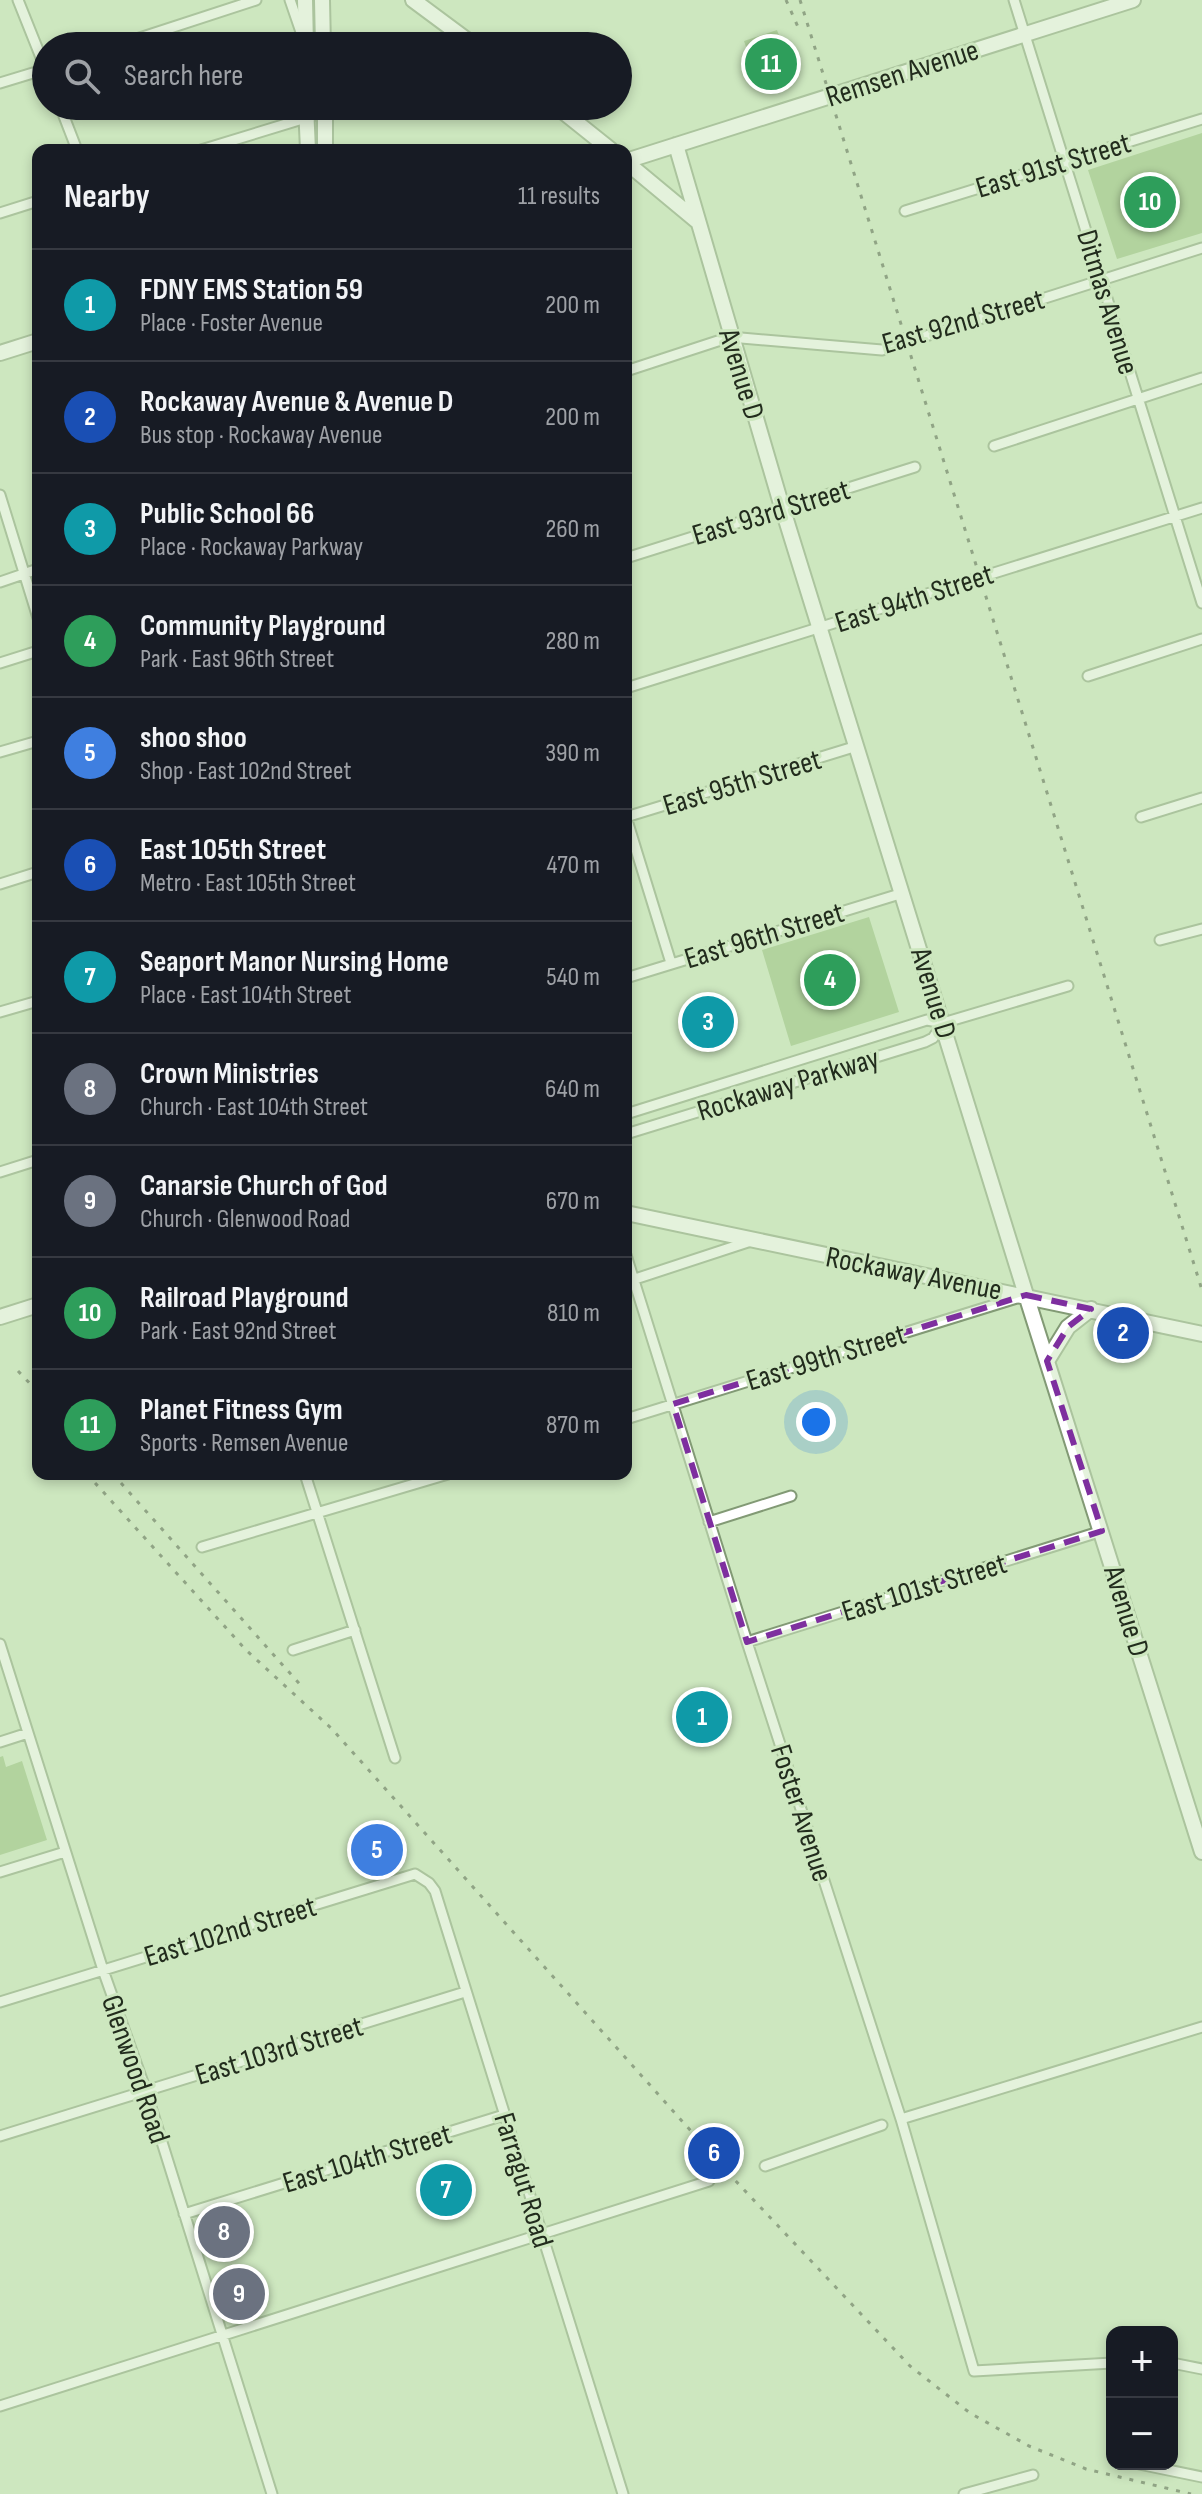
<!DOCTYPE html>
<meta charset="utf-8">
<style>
body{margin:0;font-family:"Sofia Sans Condensed",sans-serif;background:#20242c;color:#f1f3f6}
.controls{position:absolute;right:24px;bottom:24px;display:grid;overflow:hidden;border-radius:16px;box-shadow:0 4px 12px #0003}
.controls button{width:72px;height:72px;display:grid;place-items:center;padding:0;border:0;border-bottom:2px solid #363941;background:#171b24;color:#f1f3f6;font:40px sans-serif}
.you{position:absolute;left:816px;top:1422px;width:28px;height:28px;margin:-20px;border:6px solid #fff;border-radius:50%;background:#1a73e8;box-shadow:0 0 0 12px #1a73e833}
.badge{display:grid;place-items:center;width:52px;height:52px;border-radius:50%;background:#db2777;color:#fff;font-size:26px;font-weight:700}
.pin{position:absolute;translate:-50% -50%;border:4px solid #fff;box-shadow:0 2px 8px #0006}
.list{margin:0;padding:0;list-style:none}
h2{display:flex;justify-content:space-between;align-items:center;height:104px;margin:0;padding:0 32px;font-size:34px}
h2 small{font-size:26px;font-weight:400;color:#9ea1a6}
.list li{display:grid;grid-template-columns:52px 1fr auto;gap:24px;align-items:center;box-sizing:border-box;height:112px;padding:0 32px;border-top:2px solid #363941}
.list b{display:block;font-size:30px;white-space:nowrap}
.list p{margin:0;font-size:26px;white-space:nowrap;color:#9ea1a6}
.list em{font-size:26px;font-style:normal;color:#9ea1a6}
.icon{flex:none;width:44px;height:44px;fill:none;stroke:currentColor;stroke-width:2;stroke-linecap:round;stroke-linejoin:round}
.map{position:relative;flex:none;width:1202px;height:2494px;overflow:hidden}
.search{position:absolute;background:#171b24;box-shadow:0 4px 12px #0003;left:32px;top:32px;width:600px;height:88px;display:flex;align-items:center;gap:20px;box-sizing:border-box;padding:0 28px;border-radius:44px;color:#9ea1a6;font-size:30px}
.panel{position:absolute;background:#171b24;box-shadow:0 4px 12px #0003;left:32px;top:144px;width:600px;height:1336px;border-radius:16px}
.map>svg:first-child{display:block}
</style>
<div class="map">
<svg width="1202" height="2494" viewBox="0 0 1202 2494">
<rect width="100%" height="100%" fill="#cde7bf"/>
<!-- green -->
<path fill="#90ba77" d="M777 30 795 80 761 91 744 41Z
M1202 133V233L1117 259 1088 170Z
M869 917 899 1012 791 1046 762 950Z
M3 1756 6 1767 22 1761 47 1840 0 1855V1757Z"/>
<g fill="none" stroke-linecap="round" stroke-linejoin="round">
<!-- street casing -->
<g stroke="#829a75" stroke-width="13">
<path id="street" d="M18 0 46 70
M290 0 302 35
M1014 0 1202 603
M115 46 256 0
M0 83 46 69
M60 106 77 150
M201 150 345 106
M905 211 1202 119
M0 213 38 201
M626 371 730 337 882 350 1202 248
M994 446 1202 378
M0 495 38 618
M626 558 915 467
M0 582 38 569
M0 663 38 651
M1088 676 1202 639
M626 688 1202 508
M0 752 38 741
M626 817 857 746
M626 817 671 963
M1141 817 1202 798
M0 884 38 872
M1160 940 1202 929
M626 978 903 893
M0 1012 38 1001
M626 1114 927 1020 943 1023 1068 986
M626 1134 925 1042 933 1038 943 1023
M0 1172 38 1160
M626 1255 747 1642 901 2119 974 2371 1112 2363
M626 1282 751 1241
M626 1419 1020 1297
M305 1474 395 1758
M709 1522 791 1496
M202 1547 448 1474
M747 1642 1102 1531
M0 1644 103 1970 146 2091 272 2494
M293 1650 355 1630
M0 1742 28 1733
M0 1872 65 1852
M0 2002 415 1874 429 1883 435 1891 623 2494
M901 2119 1202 2027
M0 2136 465 1992
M765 2166 882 2125
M184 2214 504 2115
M1172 2363 1202 2369
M0 2406 709 2181
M1139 2464 1202 2477
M964 2494 1033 2475"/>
</g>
<!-- secondary casing -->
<g stroke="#829a75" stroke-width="18">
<path id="secondary" d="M305 0 306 46
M322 0 323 46
M413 0 475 46
M306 106 308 150
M325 106V150
M556 106 611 150
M676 145 779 497 1026 1295 1202 1852
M626 161 1133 0
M626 162 697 221
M0 353 38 341
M626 1213 1202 1334
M0 1317 38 1305
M1047 1361 1068 1327 1091 1309"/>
</g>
<!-- street -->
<use href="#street" stroke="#fff" stroke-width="9"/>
<!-- secondary -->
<use href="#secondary" stroke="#fff" stroke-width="14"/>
<!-- rail -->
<path stroke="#46533f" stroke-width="3" stroke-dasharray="4 8" stroke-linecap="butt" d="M786 0 798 27
M800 0 1202 1290
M18 1371 38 1392
M34 1415 38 1420
M87 1474 246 1650 332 1729 732 2177 910 2366 970 2413 1029 2446 1086 2469 1191 2494
M113 1474 304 1689"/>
</g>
<!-- marked area -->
<path d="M0 0H1202V2494H0ZM1026 1295 1091 1309 1068 1327 1047 1361 1102 1531 747 1642 673 1404Z" fill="#cde7bf" fill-opacity=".55" fill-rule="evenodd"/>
<path fill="none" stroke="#7e2f9f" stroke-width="6" stroke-dasharray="16 10" stroke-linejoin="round" d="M1026 1295 1091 1309 1068 1327 1047 1361 1102 1531 747 1642 673 1404Z"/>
<g text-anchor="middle" stroke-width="6" stroke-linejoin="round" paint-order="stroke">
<!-- street labels -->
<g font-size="30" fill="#222c1d" stroke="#cde7bf">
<text transform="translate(902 73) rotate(-18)" y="10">Remsen Avenue</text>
<text transform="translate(1053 165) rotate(-17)" y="10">East 91st Street</text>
<text transform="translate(1108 302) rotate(73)" y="10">Ditmas Avenue</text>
<text transform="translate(963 321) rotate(-16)" y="10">East 92nd Street</text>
<text transform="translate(742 374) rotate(73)" y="10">Avenue D</text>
<text transform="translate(771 512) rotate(-17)" y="10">East 93rd Street</text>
<text transform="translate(914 598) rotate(-18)" y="10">East 94th Street</text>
<text transform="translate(742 782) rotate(-17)" y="10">East 95th Street</text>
<text transform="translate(764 935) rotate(-17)" y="10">East 96th Street</text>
<text transform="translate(934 993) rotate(73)" y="10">Avenue D</text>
<text transform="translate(788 1084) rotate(-17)" y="10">Rockaway Parkway</text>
<text transform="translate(914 1273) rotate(11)" y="10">Rockaway Avenue</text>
<text transform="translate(826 1357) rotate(-17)" y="10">East 99th Street</text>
<text transform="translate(924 1587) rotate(-17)" y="10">East 101st Street</text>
<text transform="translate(1127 1611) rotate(73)" y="10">Avenue D</text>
<text transform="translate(802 1813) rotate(72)" y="10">Foster Avenue</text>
<text transform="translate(230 1931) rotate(-17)" y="10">East 102nd Street</text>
<text transform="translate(279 2050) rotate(-17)" y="10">East 103rd Street</text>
<text transform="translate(136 2069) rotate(71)" y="10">Glenwood Road</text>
<text transform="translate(367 2158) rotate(-17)" y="10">East 104th Street</text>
<text transform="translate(524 2180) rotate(73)" y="10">Farragut Road</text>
</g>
</g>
</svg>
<div class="controls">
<button>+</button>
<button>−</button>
</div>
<div class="you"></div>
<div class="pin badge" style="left:702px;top:1717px;background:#0f9aa8">1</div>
<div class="pin badge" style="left:1123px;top:1333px;background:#1a4fb4">2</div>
<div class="pin badge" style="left:708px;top:1022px;background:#0f9aa8">3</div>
<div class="pin badge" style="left:830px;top:980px;background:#2e9e5b">4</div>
<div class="pin badge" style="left:377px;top:1850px;background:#3f7fe0">5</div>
<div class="pin badge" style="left:714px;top:2153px;background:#1a4fb4">6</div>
<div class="pin badge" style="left:446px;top:2190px;background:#0f9aa8">7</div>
<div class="pin badge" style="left:224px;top:2232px;background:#6b7280">8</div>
<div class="pin badge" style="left:239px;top:2294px;background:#6b7280">9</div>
<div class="pin badge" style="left:1150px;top:202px;background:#2e9e5b">10</div>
<div class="pin badge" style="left:771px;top:64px;background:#2e9e5b">11</div>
<div class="search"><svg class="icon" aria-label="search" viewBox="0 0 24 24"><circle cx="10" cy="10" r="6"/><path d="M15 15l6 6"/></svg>Search here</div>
<section class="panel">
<h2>Nearby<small>11 results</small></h2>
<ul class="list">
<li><span class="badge" style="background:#0f9aa8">1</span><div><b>FDNY EMS Station 59</b><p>Place · Foster Avenue</p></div><em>200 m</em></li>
<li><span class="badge" style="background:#1a4fb4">2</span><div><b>Rockaway Avenue &amp; Avenue D</b><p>Bus stop · Rockaway Avenue</p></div><em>200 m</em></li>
<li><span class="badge" style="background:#0f9aa8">3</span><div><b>Public School 66</b><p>Place · Rockaway Parkway</p></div><em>260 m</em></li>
<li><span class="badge" style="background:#2e9e5b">4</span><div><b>Community Playground</b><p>Park · East 96th Street</p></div><em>280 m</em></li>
<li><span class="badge" style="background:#3f7fe0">5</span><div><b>shoo shoo</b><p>Shop · East 102nd Street</p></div><em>390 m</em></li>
<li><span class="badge" style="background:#1a4fb4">6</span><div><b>East 105th Street</b><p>Metro · East 105th Street</p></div><em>470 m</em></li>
<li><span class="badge" style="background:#0f9aa8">7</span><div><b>Seaport Manor Nursing Home</b><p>Place · East 104th Street</p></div><em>540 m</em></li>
<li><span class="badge" style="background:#6b7280">8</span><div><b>Crown Ministries</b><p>Church · East 104th Street</p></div><em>640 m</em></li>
<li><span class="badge" style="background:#6b7280">9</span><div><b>Canarsie Church of God</b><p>Church · Glenwood Road</p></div><em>670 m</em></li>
<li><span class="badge" style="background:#2e9e5b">10</span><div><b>Railroad Playground</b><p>Park · East 92nd Street</p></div><em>810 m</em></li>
<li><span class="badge" style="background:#2e9e5b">11</span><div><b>Planet Fitness Gym</b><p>Sports · Remsen Avenue</p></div><em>870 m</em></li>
</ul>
</section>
</div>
